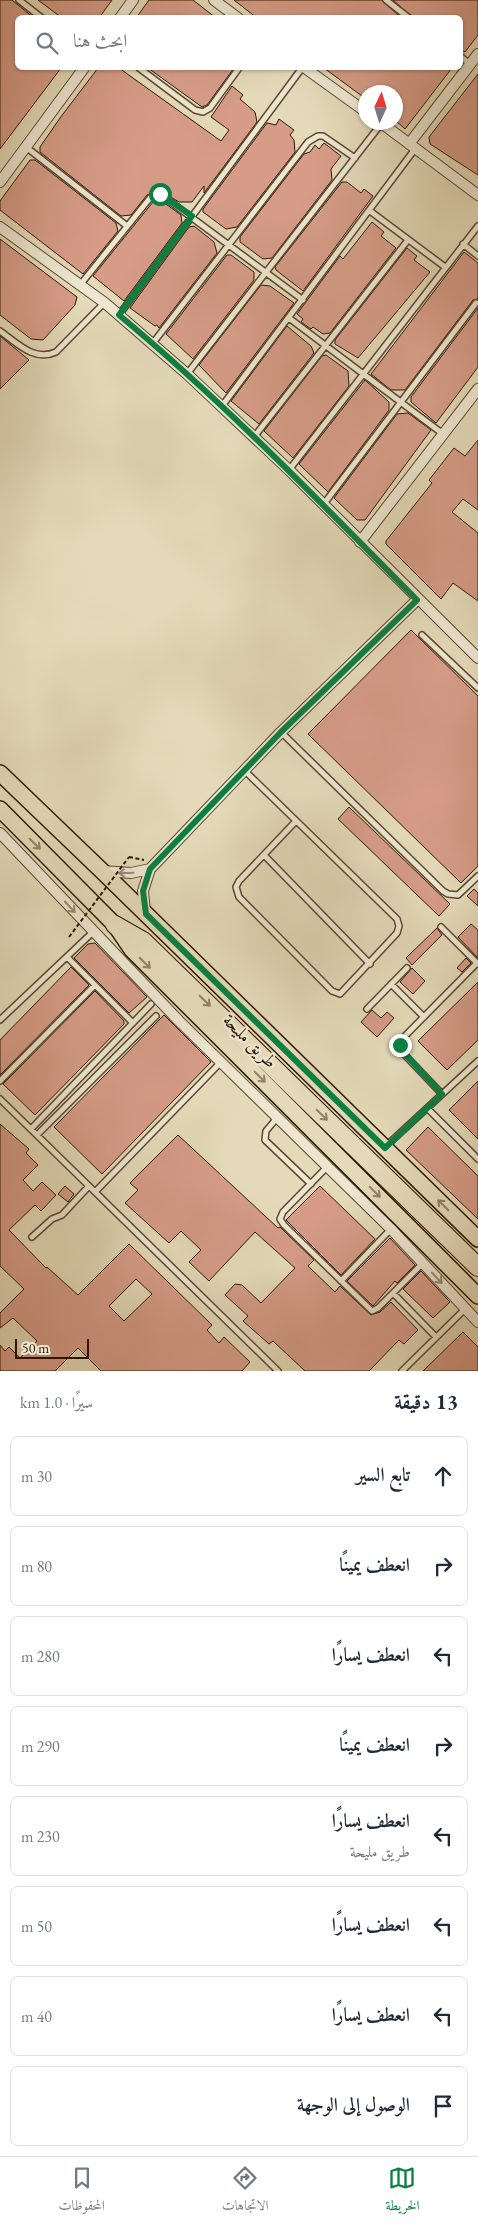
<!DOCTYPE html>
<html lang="ar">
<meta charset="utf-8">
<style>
body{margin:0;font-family:"EB Garamond",Amiri,serif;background:#f6f6f7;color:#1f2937;direction:rtl}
.compass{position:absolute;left:358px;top:85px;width:45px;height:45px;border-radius:50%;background:#fff;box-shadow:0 1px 4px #0004;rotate:4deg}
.scale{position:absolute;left:15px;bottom:12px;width:74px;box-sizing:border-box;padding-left:5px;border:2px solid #2f1701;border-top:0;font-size:14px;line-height:18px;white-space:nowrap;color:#2f1701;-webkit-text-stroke:4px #ede7d2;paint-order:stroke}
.stop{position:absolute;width:15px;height:15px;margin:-11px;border:4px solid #0b8043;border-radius:50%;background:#fff}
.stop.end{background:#0b8043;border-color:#fff;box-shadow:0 1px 5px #0008}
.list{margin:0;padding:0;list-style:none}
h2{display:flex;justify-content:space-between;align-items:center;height:65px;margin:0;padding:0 20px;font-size:21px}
h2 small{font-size:16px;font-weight:400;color:#747a83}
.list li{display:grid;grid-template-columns:32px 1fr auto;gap:15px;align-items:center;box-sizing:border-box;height:80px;margin:0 10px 10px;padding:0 10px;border:1px solid #e0e1e3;border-radius:8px}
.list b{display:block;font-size:19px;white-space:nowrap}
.list p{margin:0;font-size:16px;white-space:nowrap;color:#747a83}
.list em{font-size:16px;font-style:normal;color:#747a83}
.icon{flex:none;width:28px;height:28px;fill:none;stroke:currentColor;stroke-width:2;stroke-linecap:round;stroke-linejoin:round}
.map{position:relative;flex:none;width:478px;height:1371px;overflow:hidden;direction:ltr}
.search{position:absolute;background:#fff;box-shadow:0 1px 4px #0004;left:15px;right:15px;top:15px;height:55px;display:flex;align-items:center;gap:12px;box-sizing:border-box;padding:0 18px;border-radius:8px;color:#747a83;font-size:19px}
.sheet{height:785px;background:#fff}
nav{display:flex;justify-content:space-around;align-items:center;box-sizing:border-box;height:70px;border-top:1px solid #e0e1e3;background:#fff;font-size:14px;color:#747a83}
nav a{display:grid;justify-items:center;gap:2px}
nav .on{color:#0b8043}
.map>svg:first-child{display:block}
</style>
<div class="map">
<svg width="478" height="1371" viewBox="0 0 478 1371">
<rect width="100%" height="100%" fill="#e4dab9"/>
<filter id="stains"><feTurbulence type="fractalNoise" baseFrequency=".004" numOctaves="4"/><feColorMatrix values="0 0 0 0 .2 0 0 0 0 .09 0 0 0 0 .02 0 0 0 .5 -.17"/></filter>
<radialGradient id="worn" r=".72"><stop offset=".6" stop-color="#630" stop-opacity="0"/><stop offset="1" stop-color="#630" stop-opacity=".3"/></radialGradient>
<!-- building -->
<path fill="#d69c88" stroke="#2f1701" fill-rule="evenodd" d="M0 0H12L34 18H18V68H61L0 149Z
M38 0H112L99 18H62Z
M149 0H193L216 18H136Z
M234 0H382L401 18H257Z
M393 0H478V35L465 52 460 49V18H413Z
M98 68H119L221 141 229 130 211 117 232 86 243 95 240 99 255 112 257 122 204 193V186L192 202H179L159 190 147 195 131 215 121 216 40 152V147L60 118Z
M148 68H234L207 105 202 107Z
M324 68H452L405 129 396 121V92H366V99Z
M478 74V175L430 144 429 137Z
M279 119 294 130 290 135 294 140 295 152 237 227 226 229 203 212V209L267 123 276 125Z
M324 143 341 156 331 169 332 180 272 258 263 259 240 242V237L304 154 310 152 315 145 319 149Z
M30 160H35L116 223 118 231 83 274 0 210V201Z
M342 182H347L361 193 364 189 373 196 303 291 276 270 275 267Z
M159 199 181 215 182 223 124 301 93 276 153 202Z
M372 222 384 232 381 236 396 248 330 333 323 334 313 327 311 329 301 322 303 319 297 314 340 256 343 259Z
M194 226 214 242 217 253 159 328 157 325 155 326 130 308 189 227Z
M0 239 77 297 75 305 43 340 31 339 0 315Z
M407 248 417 256 414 260 430 272 358 358 335 344V340Z
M464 252 478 263V299L473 300 405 390H391L371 374Z
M227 255H231L254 272V280L193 359 166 334Z
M261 285 270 286 294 303 226 393 199 365Z
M478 308V367L436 423 411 402V397Z
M287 326 311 346 314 353 259 424 231 401Z
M0 336 29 360 0 389Z
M326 355 348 371 349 386 293 458 264 431 322 356Z
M365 380 389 402V410L328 492 299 464Z
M408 413 431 430 365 520H357L334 498 397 414Z
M478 440V510L463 499 452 512 478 533V601L453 583 441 599 386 544V541L432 483 429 480 454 448 465 456Z
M411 630 478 696V866L461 883 308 734Z
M349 807 450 904 439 916 338 819Z
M474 889 478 893V906L467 896Z
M471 924 478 930V958L458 937Z
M437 928 442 935 412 965 406 958Z
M95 943 147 997 129 1013 74 958 88 944Z
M466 958 471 963 462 972 457 968Z
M71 967 89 985 0 1075V1040Z
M412 968 425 981 413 994 400 982Z
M478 982V1040L447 1070 418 1041Z
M95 991 124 1021V1024L35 1115 3 1084Z
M372 1010 381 1018 387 1012 394 1018 377 1037 361 1022Z
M164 1015 211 1062 102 1174 54 1127Z
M478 1081V1139L449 1110Z
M0 1124 29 1149 26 1153 38 1165 23 1180 33 1191 42 1182 56 1195 41 1211 35 1205 9 1230 46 1268 47 1267 78 1295 129 1244 212 1325 207 1330 219 1343 224 1337 250 1362 242 1371H101L78 1348 55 1371H0V1345L5 1351 9 1347 20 1358 37 1341 13 1318 0 1328V1313L24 1289 0 1266ZM136 1279 152 1294 124 1321 109 1306Z
M428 1127 478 1176V1219L406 1150Z
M178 1135 278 1228 280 1227 314 1260 308 1266 335 1292 340 1286 371 1315 380 1312 391 1302 418 1330 404 1344 399 1340 369 1371H305L273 1341 269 1344 243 1321 248 1316 225 1295 235 1284 242 1285 261 1303 295 1268 255 1232 209 1281 189 1262 201 1250 181 1231 169 1243 125 1203 138 1190 130 1183Z
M65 1186 74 1194 68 1202 58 1194Z
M320 1186 375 1239 341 1275 286 1220Z
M390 1238 415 1265 397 1283 395 1281 373 1306 347 1281Z
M421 1271 450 1302 433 1318 403 1289Z
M463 1332 478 1347V1371H423Z"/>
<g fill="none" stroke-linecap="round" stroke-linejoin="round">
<!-- service casing -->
<g stroke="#5c482f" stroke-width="8">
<path id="service" d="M19 0 42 18
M386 0 409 18
M460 56 470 64
M139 68 195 110 203 112 210 108 239 68
M26 147 127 226
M370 211 445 267
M463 244 478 256
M80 285 150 198 160 194 303 300
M119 315 302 68
M289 318 443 434
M0 331C17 343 34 362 56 352L104 303
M153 343 308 142 318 136H323L355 158
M187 374 381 124
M222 406 415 149
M254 437 408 240
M289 470 478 226
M323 505 476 303
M422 635 478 688
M281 732 443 891 448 894 458 895 478 876
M244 770 397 919 399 926 397 933 340 994 332 991 239 897 236 887 239 881 296 821
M264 855 370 964
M441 927 478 964
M67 957 133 1023
M391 984 424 1017
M367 1009 407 968
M0 1020 93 932
M0 1081 95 985
M442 1094 403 1053 400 1045 402 1039 477 963
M0 1099 278 1371
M427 1108 478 1159
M277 1118 266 1131 265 1140 311 1184
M31 1129 151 1004
M37 1135 156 1016
M385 1147 478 1061
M327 1167 283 1212 280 1219 284 1225 372 1311 378 1308 423 1263
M95 1192 221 1062
M32 1237 52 1219 62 1215 89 1186
M341 1281 391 1229
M393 1293 436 1337
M402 1371 465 1309"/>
</g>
<!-- minor casing -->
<g stroke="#5c482f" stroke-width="12">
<path id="minor" d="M214 0 238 18
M120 18 133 0
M305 68 366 112
M380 122 478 195
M409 144 478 54
M0 182 84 68
M0 227 105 303 187 374 289 470 478 658
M360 542 478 389
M0 833 179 1021 391 1229 478 1322
M102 871 131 873 150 869
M145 912 143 891 150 869 281 732 417 600"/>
</g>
<!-- primary casing -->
<g stroke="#2f1701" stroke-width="18">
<path id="primary" d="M0 773 102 871 478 1239
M0 809 115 925 132 950 478 1296"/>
</g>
<!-- motorway casing -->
<g stroke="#2f1701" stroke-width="20">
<path id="motorway" d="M115 925 143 941 478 1267"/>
</g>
<!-- path -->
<path stroke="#2f1701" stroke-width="2" stroke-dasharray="4 2.5" stroke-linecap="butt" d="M129 857 144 860"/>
<!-- service -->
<use href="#service" stroke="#ede7d2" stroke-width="5"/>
<!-- minor -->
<use href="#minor" stroke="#ede7d2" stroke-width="10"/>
<!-- primary -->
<use href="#primary" stroke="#e4dab9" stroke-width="15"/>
<!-- motorway -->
<use href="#motorway" stroke="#e4dab9" stroke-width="18"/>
<!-- path-bridge -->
<path stroke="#2f1701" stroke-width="2" stroke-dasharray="4 2.5" stroke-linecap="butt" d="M69 937 129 857"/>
</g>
<!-- one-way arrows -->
<defs><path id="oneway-shaft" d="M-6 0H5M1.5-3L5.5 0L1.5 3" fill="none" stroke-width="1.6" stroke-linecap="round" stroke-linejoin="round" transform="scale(1.25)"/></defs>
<g stroke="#938266">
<use href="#oneway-shaft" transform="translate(35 844) rotate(45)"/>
<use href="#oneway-shaft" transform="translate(145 963) rotate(45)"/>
<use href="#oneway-shaft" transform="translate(205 1001) rotate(44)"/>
<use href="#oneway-shaft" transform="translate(260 1077) rotate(45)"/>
<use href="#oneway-shaft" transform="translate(322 1115) rotate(44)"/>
<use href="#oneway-shaft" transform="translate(375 1192) rotate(45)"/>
<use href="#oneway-shaft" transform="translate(443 1205) rotate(-135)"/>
</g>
<g stroke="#988974">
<use href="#oneway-shaft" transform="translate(126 873) rotate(178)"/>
<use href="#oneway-shaft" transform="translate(70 907) rotate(47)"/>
<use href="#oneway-shaft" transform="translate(437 1278) rotate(47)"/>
</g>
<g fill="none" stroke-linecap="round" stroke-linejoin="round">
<!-- route -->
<path stroke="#0b8043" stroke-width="6" d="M160 194 192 216 119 315C225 403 320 502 417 600L281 732 150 869 143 891 146 914 385 1148 442 1094 403 1052 400 1045"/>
</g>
<g text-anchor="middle" stroke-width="4.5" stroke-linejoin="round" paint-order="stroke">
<!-- street labels -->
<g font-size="18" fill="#2f1701" stroke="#ede7d2">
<text transform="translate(250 1041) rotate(45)" y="6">طريق مليحة</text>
</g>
</g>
<rect width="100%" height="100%" filter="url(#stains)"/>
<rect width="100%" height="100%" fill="url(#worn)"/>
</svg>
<svg class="compass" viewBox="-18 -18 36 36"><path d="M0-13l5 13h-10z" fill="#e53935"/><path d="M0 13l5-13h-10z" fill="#747a83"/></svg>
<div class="scale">50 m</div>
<div class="stop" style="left:160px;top:194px"></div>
<div class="stop end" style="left:400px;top:1045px"></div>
<div class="search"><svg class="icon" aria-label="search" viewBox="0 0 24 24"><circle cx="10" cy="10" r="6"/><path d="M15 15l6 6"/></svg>ابحث هنا</div>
</div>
<section class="sheet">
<h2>13 دقيقة<small>سيرًا · 1.0 km</small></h2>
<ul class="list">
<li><svg class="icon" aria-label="ahead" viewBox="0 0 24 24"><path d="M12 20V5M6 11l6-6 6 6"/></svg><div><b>تابع السير</b></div><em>30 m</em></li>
<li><svg class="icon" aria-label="right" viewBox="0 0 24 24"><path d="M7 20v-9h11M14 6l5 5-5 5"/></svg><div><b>انعطف يمينًا</b></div><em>80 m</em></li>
<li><svg class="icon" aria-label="left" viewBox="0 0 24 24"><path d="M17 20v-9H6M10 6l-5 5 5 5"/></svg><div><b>انعطف يسارًا</b></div><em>280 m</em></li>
<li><svg class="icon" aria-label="right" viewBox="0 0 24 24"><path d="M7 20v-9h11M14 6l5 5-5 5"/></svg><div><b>انعطف يمينًا</b></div><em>290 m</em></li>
<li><svg class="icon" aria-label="left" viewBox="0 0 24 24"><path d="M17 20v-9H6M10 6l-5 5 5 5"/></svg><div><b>انعطف يسارًا</b><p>طريق مليحة</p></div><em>230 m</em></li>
<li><svg class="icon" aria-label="left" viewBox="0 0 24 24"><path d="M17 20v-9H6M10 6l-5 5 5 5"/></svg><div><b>انعطف يسارًا</b></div><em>50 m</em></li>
<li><svg class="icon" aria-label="left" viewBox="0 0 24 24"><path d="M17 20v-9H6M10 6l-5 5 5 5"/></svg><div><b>انعطف يسارًا</b></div><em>40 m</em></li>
<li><svg class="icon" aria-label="arrive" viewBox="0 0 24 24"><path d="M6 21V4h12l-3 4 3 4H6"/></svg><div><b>الوصول إلى الوجهة</b></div></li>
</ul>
</section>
<nav>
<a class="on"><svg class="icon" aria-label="map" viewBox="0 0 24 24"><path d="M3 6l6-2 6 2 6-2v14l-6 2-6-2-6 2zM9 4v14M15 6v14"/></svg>الخريطة</a>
<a><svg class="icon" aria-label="directions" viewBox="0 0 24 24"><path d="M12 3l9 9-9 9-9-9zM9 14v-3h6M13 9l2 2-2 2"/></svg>الاتجاهات</a>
<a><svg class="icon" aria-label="saved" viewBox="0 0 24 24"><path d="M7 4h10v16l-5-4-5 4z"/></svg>المحفوظات</a>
</nav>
